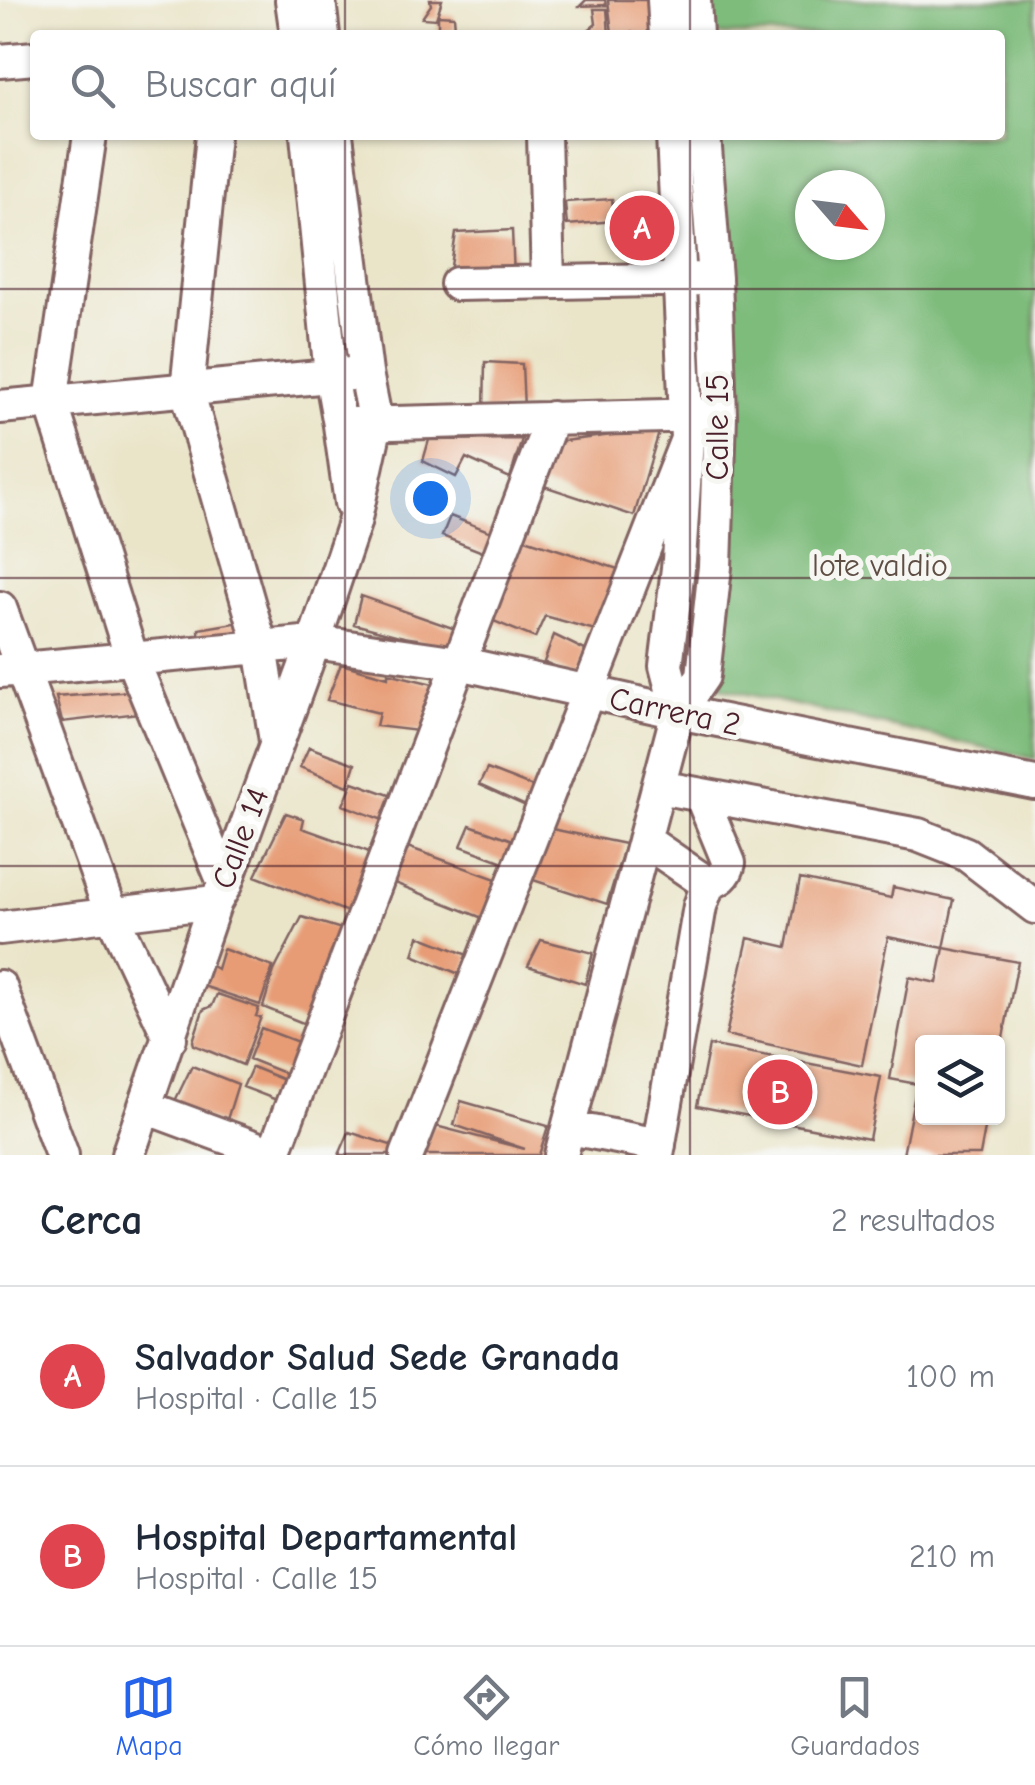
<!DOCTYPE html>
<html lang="es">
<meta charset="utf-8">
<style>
body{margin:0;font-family:"Comic Neue",sans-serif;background:#f2f2f3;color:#1f2937}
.controls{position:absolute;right:30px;bottom:30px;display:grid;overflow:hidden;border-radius:10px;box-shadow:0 2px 8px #0004}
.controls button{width:90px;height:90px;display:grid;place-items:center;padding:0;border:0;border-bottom:2px solid #e0e1e3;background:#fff;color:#1f2937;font:50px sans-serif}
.compass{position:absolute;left:795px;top:170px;width:90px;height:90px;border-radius:50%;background:#fff;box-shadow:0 2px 8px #0004;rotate:118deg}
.you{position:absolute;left:430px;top:498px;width:35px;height:35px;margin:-25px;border:8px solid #fff;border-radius:50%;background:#1a73e8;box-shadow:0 0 0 15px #1a73e833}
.badge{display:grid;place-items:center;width:65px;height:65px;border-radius:50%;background:#2563eb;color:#fff;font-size:32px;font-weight:700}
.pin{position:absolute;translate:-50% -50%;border:5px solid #fff;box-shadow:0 2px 10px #0006}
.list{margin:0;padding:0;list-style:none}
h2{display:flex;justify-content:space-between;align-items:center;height:130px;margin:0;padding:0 40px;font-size:42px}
h2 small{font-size:32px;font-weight:400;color:#747a83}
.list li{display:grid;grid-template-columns:65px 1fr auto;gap:30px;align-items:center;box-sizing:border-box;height:180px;padding:0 40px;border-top:2px solid #e0e1e3}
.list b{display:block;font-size:38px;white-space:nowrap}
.list p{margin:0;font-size:32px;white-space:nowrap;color:#747a83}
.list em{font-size:32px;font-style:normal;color:#747a83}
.icon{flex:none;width:55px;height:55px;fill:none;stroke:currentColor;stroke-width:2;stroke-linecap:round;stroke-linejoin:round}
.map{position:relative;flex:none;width:1035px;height:1155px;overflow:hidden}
.search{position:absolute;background:#fff;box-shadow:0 2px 8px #0004;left:30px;right:30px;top:30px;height:110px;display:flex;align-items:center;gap:25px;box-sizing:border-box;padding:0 35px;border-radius:10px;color:#747a83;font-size:38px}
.sheet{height:490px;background:#fff}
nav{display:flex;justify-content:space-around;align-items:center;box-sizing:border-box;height:140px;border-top:2px solid #e0e1e3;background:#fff;font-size:28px;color:#747a83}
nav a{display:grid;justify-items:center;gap:5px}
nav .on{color:#2563eb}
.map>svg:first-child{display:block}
</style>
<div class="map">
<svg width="1035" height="1155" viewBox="0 0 1035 1155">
<rect width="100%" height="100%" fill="#f6f6f2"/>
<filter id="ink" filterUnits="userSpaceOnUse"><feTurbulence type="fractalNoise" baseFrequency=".01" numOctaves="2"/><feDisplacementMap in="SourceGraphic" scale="20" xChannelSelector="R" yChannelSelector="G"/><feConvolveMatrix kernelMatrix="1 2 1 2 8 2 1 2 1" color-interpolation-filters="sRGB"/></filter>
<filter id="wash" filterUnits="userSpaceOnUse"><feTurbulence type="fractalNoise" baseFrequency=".0048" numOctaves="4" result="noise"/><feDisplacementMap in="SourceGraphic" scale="40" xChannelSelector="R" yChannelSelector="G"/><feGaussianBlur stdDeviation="2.25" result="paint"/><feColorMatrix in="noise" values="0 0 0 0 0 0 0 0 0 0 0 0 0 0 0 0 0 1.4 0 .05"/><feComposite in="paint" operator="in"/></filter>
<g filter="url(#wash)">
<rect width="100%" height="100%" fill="#eae5c9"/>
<!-- forest -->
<path fill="#7ebc7b" stroke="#646e53" stroke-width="2.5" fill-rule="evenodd" d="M704 0H1035V759L721 688 732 370 714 135H1000V35H707ZM810 185H870V245H810Z"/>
<g id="blocks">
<!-- building -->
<path fill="#e79c76" d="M430 0H442L436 19 422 18 431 5Z
M586 0H605L606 5 580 6Z
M608 0H658V35H630L631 32 612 33Z
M594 9H607L609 35H582L596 24Z
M438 15 454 16 455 29 442 31 465 32V35H442V31H438Z
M612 199 614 221 567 225 565 202Z
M512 230 514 277 449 279 456 233Z
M485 362 522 364 524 409 484 412Z
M660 429 634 516 538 484 556 442Z
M522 439 510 478 466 458 456 477 423 461 429 440Z
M450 516 494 533 490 555 442 536Z
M516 536 618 569 595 630 545 616 535 638 484 617Z
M361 596 464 632 456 651 354 624Z
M246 621 249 643 200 648 199 629Z
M554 635 585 650 579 676 544 662Z
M341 664 388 677V673L437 685 426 732 376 726 379 713 327 700Z
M145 690 148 712 62 722 56 697Z
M309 747 355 764 348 786 300 767Z
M487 769 533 787 528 807 479 785Z
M353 782 398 798 388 822 343 805Z
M286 813 304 819 302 828 375 854 350 913 255 876Z
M470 825 518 842 506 863 461 846Z
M552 829 625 844 607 904 527 878Z
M402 845 496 879 485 919 387 880Z
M800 879 891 898 893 887 954 900 944 948 888 937 862 1065 726 1035 748 938 787 947Z
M302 917 345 930 308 1025 263 1007 274 971Z
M419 936 470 956 464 976 413 955Z
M541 940 593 953 585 984 528 966Z
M944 948 1018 962 999 1058H998V1042H922V1118H987L980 1155H903L917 1084 890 1079 909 977 937 983Z
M223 949 273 967 260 1005 203 986 210 965 217 969Z
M217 994 259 1008 256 1016 261 1017 243 1065 194 1045 193 1041 203 1010 212 1006Z
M261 1028 298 1042 289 1075 249 1059Z
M709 1045 881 1077 869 1139 697 1106Z
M192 1066 238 1084 225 1126 173 1105Z
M252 1067 294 1084 287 1104 243 1087Z
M461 1101 548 1126 539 1155H422L432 1125 525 1149 454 1125Z
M349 1132 397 1147 395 1155H339Z"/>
</g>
</g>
<g filter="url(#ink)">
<use href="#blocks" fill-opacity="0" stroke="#826462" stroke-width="2.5"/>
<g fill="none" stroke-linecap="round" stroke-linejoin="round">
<!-- minor casing -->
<g stroke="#826462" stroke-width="38">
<path id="minor" d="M292 0 297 35
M319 0 323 35
M664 0 666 35
M694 0 696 35
M0 61 35 58
M90 135 51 402 132 659 225 885
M213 135 187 390 261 647 276 741
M307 135 331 375 340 425 351 503
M544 135 548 282
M673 135 687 439 679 560 666 666 678 712
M457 284 703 279
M0 407 351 374
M354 424 705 415
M0 608 112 915 170 1038
M0 671 314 642 459 663 678 712 1035 783
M659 787 918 835 966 854 1035 907
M644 840 708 884
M0 928 215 902
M0 987 62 1155
M145 1107 275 1155
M570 1128 659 1145
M128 1155 215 902 225 885 314 642 354 523 376 423 366 373 336 135
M273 1155 552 418
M407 1155 687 439
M561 1155 678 712 703 676 715 567 720 415 715 278 704 135
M657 1155 700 906 708 884C720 879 726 876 729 863L701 795"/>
</g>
<!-- minor -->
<use href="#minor" stroke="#fff" stroke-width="32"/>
</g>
</g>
<!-- grid -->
<path fill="none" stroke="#4a1f2b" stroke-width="2.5" stroke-opacity="0.55" d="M345 0V35M690 0V35M345 135V1155M690 135V1155M0 289H1035M0 578H1035M0 866H1035"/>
<g text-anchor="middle" stroke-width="10" stroke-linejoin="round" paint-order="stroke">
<!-- street labels -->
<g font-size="32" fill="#4a1f2b" stroke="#f6f6f2">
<text transform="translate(717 427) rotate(-90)" y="11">Calle 15</text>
<text transform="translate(675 711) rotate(12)" y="11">Carrera 2</text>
<text transform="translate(240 838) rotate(-69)" y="11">Calle 14</text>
</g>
<!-- park labels -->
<g font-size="32" fill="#5f4e44" stroke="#f6f6f2">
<text x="880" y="576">lote valdio</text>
</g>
</g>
</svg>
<div class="controls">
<button><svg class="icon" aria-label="layers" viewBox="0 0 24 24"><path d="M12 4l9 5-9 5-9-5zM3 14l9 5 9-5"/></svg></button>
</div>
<svg class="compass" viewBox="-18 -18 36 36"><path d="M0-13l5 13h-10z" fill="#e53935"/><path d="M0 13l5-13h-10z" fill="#747a83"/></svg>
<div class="you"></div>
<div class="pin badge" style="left:642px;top:228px;background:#e0444e">A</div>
<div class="pin badge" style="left:780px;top:1092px;background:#e0444e">B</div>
<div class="search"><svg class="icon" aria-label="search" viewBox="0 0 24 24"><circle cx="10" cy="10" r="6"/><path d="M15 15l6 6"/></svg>Buscar aquí</div>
</div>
<section class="sheet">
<h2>Cerca<small>2 resultados</small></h2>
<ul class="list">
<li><span class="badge" style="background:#e0444e">A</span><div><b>Salvador Salud Sede Granada</b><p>Hospital · Calle 15</p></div><em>100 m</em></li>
<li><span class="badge" style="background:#e0444e">B</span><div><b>Hospital Departamental</b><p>Hospital · Calle 15</p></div><em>210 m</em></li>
</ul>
</section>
<nav>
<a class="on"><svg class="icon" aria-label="map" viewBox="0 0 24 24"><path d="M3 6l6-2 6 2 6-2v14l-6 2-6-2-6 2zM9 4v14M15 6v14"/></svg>Mapa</a>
<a><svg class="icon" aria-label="directions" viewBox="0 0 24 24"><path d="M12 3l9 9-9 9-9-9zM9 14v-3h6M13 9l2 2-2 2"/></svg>Cómo llegar</a>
<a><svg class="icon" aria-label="saved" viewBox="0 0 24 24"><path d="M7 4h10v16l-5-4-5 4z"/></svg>Guardados</a>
</nav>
